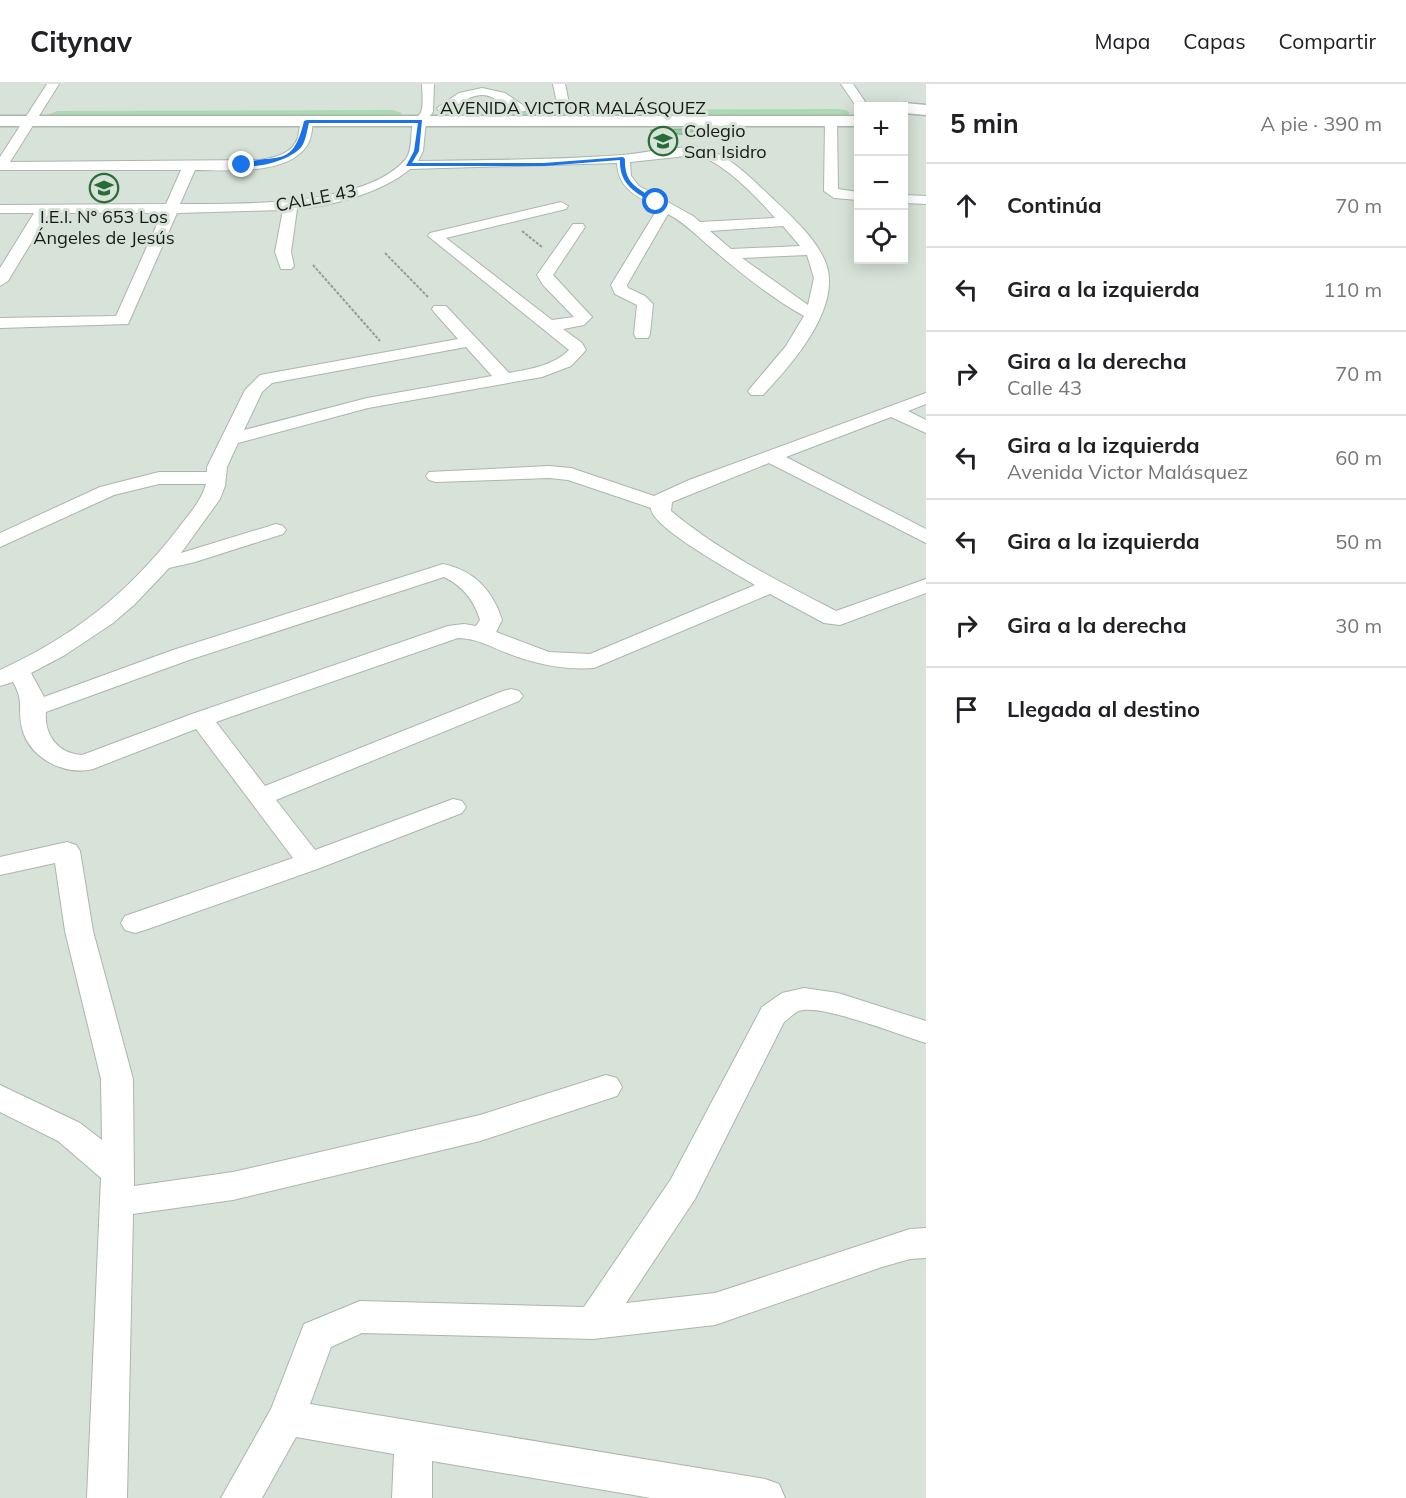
<!DOCTYPE html>
<html lang="es">
<meta charset="utf-8">
<style>
body{margin:0;font-family:Mulish,sans-serif;background:#f6f6f6;color:#202124}
.controls{position:absolute;right:18px;top:18px;display:grid;overflow:hidden;border-radius:0px;box-shadow:0 3px 15px #0003}
.controls button{width:54px;height:54px;display:grid;place-items:center;padding:0;border:0;border-bottom:2px solid #e0e0e0;background:#fff;color:#202124;font:30px sans-serif}
.stop{position:absolute;width:18px;height:18px;margin:-14px;border:4px solid #1a73e8;border-radius:50%;background:#fff}
.stop.end{background:#1a73e8;border-color:#fff;box-shadow:0 2px 6px #0008}
.list{margin:0;padding:0;list-style:none}
h2{display:flex;justify-content:space-between;align-items:center;height:78px;margin:0;padding:0 24px;font-size:26px}
h2 small{font-size:20px;font-weight:400;color:#757577}
.list li{display:grid;grid-template-columns:39px 1fr auto;gap:18px;align-items:center;box-sizing:border-box;height:84px;padding:0 24px;border-top:2px solid #e0e0e0}
.list b{display:block;font-size:22px;white-space:nowrap}
.list p{margin:0;font-size:20px;white-space:nowrap;color:#757577}
.list em{font-size:20px;font-style:normal;color:#757577}
.icon{flex:none;width:33px;height:33px;fill:none;stroke:currentColor;stroke-width:2;stroke-linecap:round;stroke-linejoin:round}
.map{position:relative;flex:none;width:926px;height:1414px;overflow:hidden}
header{display:flex;align-items:center;gap:36px;box-sizing:border-box;height:84px;padding:0 30px;background:#fff;border-bottom:2px solid #e0e0e0}
header strong{font-size:28px}
nav{display:flex;gap:33px;margin-inline-start:auto;font-size:21px}
main{display:flex}
aside{flex:1;background:#fff}
.map>svg:first-child{display:block}
</style>
<header>
<strong>Citynav</strong>
<nav><a>Mapa</a><a>Capas</a><a>Compartir</a></nav>
</header>
<main>
<div class="map">
<svg width="926" height="1414" viewBox="0 0 926 1414">
<rect width="100%" height="100%" fill="#d7e2d8"/>
<!-- green -->
<path fill="#aadab1" d="M837 25 846 26 850 29 845 33H448L444 29 460 26Z
M393 26 402 29 399 32H45L57 27Z"/>
<!-- building -->
<path fill="#8ad596" stroke="#9ea99f" stroke-width="1.5" d="M692 45 694 50H667L673 66 699 63 703 67 661 71 654 50 660 49H652L651 46Z"/>
<g fill="none" stroke-linecap="round" stroke-linejoin="round">
<!-- minor casing -->
<g stroke="#abb6ac" stroke-width="2">
<path id="minor" d="M47 0H59L10 78 259 76C274 74 293 70 298 53 299 46 300 40 303 34L307 33 313 37C312 44 312 53 308 60 289 92 227 86 195 86L180 120C238 120 366 123 406 75 413 65 410 50 413 39 415 34 419 32 421 28 424 20 422 8 422 0H434L433 28 426 37 423 67 418 77C486 76 554 76 622 71 648 69 678 60 704 65 728 70 752 95 770 112 789 130 815 153 825 177 844 222 792 280 763 311H751L748 307 786 262 804 232C773 215 743 191 716 168 700 155 687 140 668 130L627 201 628 204 645 212 653 220 650 250 648 254H636L634 250 637 221 615 210 611 201 658 124C638 113 618 105 617 79L410 85C383 108 333 122 297 125L291 168 294 182 291 185H281L275 168 283 126 177 129 128 240 0 244V234L116 232 162 129H49L8 197 0 202V184L34 129H0V121L166 120 181 86H0V73ZM677 73C684 72 694 71 701 73 723 78 761 117 775 134L700 138 693 132 639 102 631 92 630 78ZM783 142 800 162 731 165 710 147ZM807 171 814 194 808 221 742 174Z
M553 0H565L570 24 568 27H560L558 24Z
M841 0H853L868 22H858V25Z
M482 4 505 9 527 24 525 27C511 30 498 11 482 11 465 11 452 29 439 27L437 24 459 9Z
M831 33 837 37 838 105 858 108V116L834 114 824 107 825 37Z
M904 111 926 112V120L904 119Z
M561 118 568 122 566 125 446 154 552 236 574 233 543 201 537 191 573 140H583L585 143 553 191 592 233 584 241 563 245 582 259 586 266 571 282 542 293 368 324 238 359 227 383 225 402 220 415 181 469 276 440 283 442 286 446 283 450 195 478 169 484 135 520 113 539 65 571 31 589 44 613 173 566 443 480C473 486 493 506 502 536L496 548 549 568 590 570 755 501C737 490 650 443 651 424L568 396 549 394 436 398 429 396 426 392 429 388 549 382 571 384 654 412 689 396 926 309V320L908 327 926 336V349L891 333 786 373 926 445V459L769 379 672 418 671 427C720 468 780 498 836 527L926 495V509L840 541 824 539 770 510 594 584C564 586 535 580 507 569 491 563 476 554 458 554L216 638 265 702 503 607 511 605 519 607 523 612 519 617 276 716 315 766 453 715 462 717 466 723 462 729 320 784 145 846 135 849 125 846 121 839 125 832 293 774 196 645 93 685C64 692 29 674 22 644 17 624 25 619 13 598L0 602V586C74 552 127 510 177 446 188 431 201 418 206 400H159L114 411 0 463V449L100 403 159 388H207V383L245 306 260 291 458 255 434 228 432 225 434 222H446L509 289C530 285 553 282 569 266L428 152 430 149ZM466 263 492 292 367 314 244 346 262 308 272 299ZM444 493C463 502 474 516 480 536L476 542 464 540 448 542 192 630 82 671C58 670 44 651 46 628L189 576Z
M67 758 76 761 80 767 93 847 133 995 134 1102 233 1088 480 1031 606 991 617 994 622 1003 617 1012 480 1057 233 1116 133 1130 127 1414H87L101 1094 58 1057 0 1028V1001L80 1039 102 1056 101 995 65 847 55 779 0 791V773Z
M804 904 838 909 926 937V959C902 952 820 919 799 927 793 929 789 935 784 938L695 1115 626 1219 715 1209 910 1145 926 1144V1174L910 1175 882 1183 715 1241 593 1255 362 1249 331 1263 310 1320 765 1395 779 1400 785 1414H651L432 1377V1414H392L394 1370 296 1353 262 1414H221L271 1325 304 1240 360 1217 584 1223 671 1095 762 923 782 909Z"/>
</g>
<!-- major casing -->
<g stroke="#abb6ac" stroke-width="3">
<path id="major" d="M904 19 926 21V31L904 29V22H897Z
M0 32H858V42H0Z"/>
</g>
<!-- path -->
<path stroke="#959d95" stroke-width="2" stroke-dasharray="3 1.5" stroke-linecap="butt" d="M522 147 542 163
M385 169 429 214
M313 181 380 257"/>
<!-- minor -->
<use href="#minor" fill="#fff" fill-rule="evenodd"/>
<!-- major -->
<use href="#major" fill="#fff" fill-rule="evenodd"/>
</g>
<!-- route -->
<path fill="#1a73e8" d="M307 36H422L419 67 412 79H544L623 73 625 75C624 102 640 104 658 118L654 119C635 109 619 100 620 76L544 82H406L414 67 418 39H309C307 46 306 56 302 62 292 76 255 86 239 81 275 67 292 88 304 37Z"/>
<!-- icons -->
<defs>
<g id="school-ring" transform="scale(1.5)"><circle r="9.5" fill="#d7e2d8" stroke="#286d38" stroke-width="1.5"/><path d="M0-5L7-2L0 1L-7-2ZM-4 1L0 2.5L4 1V4Q0 6-4 4Z" fill="#286d38"/></g>
</defs>
<g fill-rule="evenodd">
<use href="#school-ring" x="663" y="57"/>
<use href="#school-ring" x="104" y="104"/>
</g>
<g text-anchor="middle" stroke-width="6" stroke-linejoin="round" paint-order="stroke">
<!-- far-street labels -->
<g font-size="18" fill="#161a16" stroke="#d7e2d8">
<text x="573" y="30">AVENIDA VICTOR MALÁSQUEZ</text>
<text transform="translate(316 114) rotate(-11)" y="6">CALLE 43</text>
</g>
<!-- far-poi labels -->
<g font-size="18" fill="#161a16" stroke="#d7e2d8" text-anchor="start">
<text x="684" y="53">Colegio<tspan x="684" dy="21">San Isidro</tspan></text>
<text x="104" y="139" text-anchor="middle">I.E.I. N° 653 Los<tspan x="104" dy="21">Ángeles de Jesús</tspan></text>
</g>
</g>
</svg>
<div class="controls">
<button>+</button>
<button>−</button>
<button><svg class="icon" aria-label="locate" viewBox="0 0 24 24"><circle cx="12" cy="12" r="6"/><path d="M12 2v4M12 18v4M2 12h4M18 12h4"/></svg></button>
</div>
<div class="stop" style="left:656px;top:118px"></div>
<div class="stop end" style="left:242px;top:81px"></div>
</div>
<aside>
<h2>5 min<small>A pie · 390 m</small></h2>
<ul class="list">
<li><svg class="icon" aria-label="ahead" viewBox="0 0 24 24"><path d="M12 20V5M6 11l6-6 6 6"/></svg><div><b>Continúa</b></div><em>70 m</em></li>
<li><svg class="icon" aria-label="left" viewBox="0 0 24 24"><path d="M17 20v-9H6M10 6l-5 5 5 5"/></svg><div><b>Gira a la izquierda</b></div><em>110 m</em></li>
<li><svg class="icon" aria-label="right" viewBox="0 0 24 24"><path d="M7 20v-9h11M14 6l5 5-5 5"/></svg><div><b>Gira a la derecha</b><p>Calle 43</p></div><em>70 m</em></li>
<li><svg class="icon" aria-label="left" viewBox="0 0 24 24"><path d="M17 20v-9H6M10 6l-5 5 5 5"/></svg><div><b>Gira a la izquierda</b><p>Avenida Victor Malásquez</p></div><em>60 m</em></li>
<li><svg class="icon" aria-label="left" viewBox="0 0 24 24"><path d="M17 20v-9H6M10 6l-5 5 5 5"/></svg><div><b>Gira a la izquierda</b></div><em>50 m</em></li>
<li><svg class="icon" aria-label="right" viewBox="0 0 24 24"><path d="M7 20v-9h11M14 6l5 5-5 5"/></svg><div><b>Gira a la derecha</b></div><em>30 m</em></li>
<li><svg class="icon" aria-label="arrive" viewBox="0 0 24 24"><path d="M6 21V4h12l-3 4 3 4H6"/></svg><div><b>Llegada al destino</b></div></li>
</ul>
</aside>
</main>
